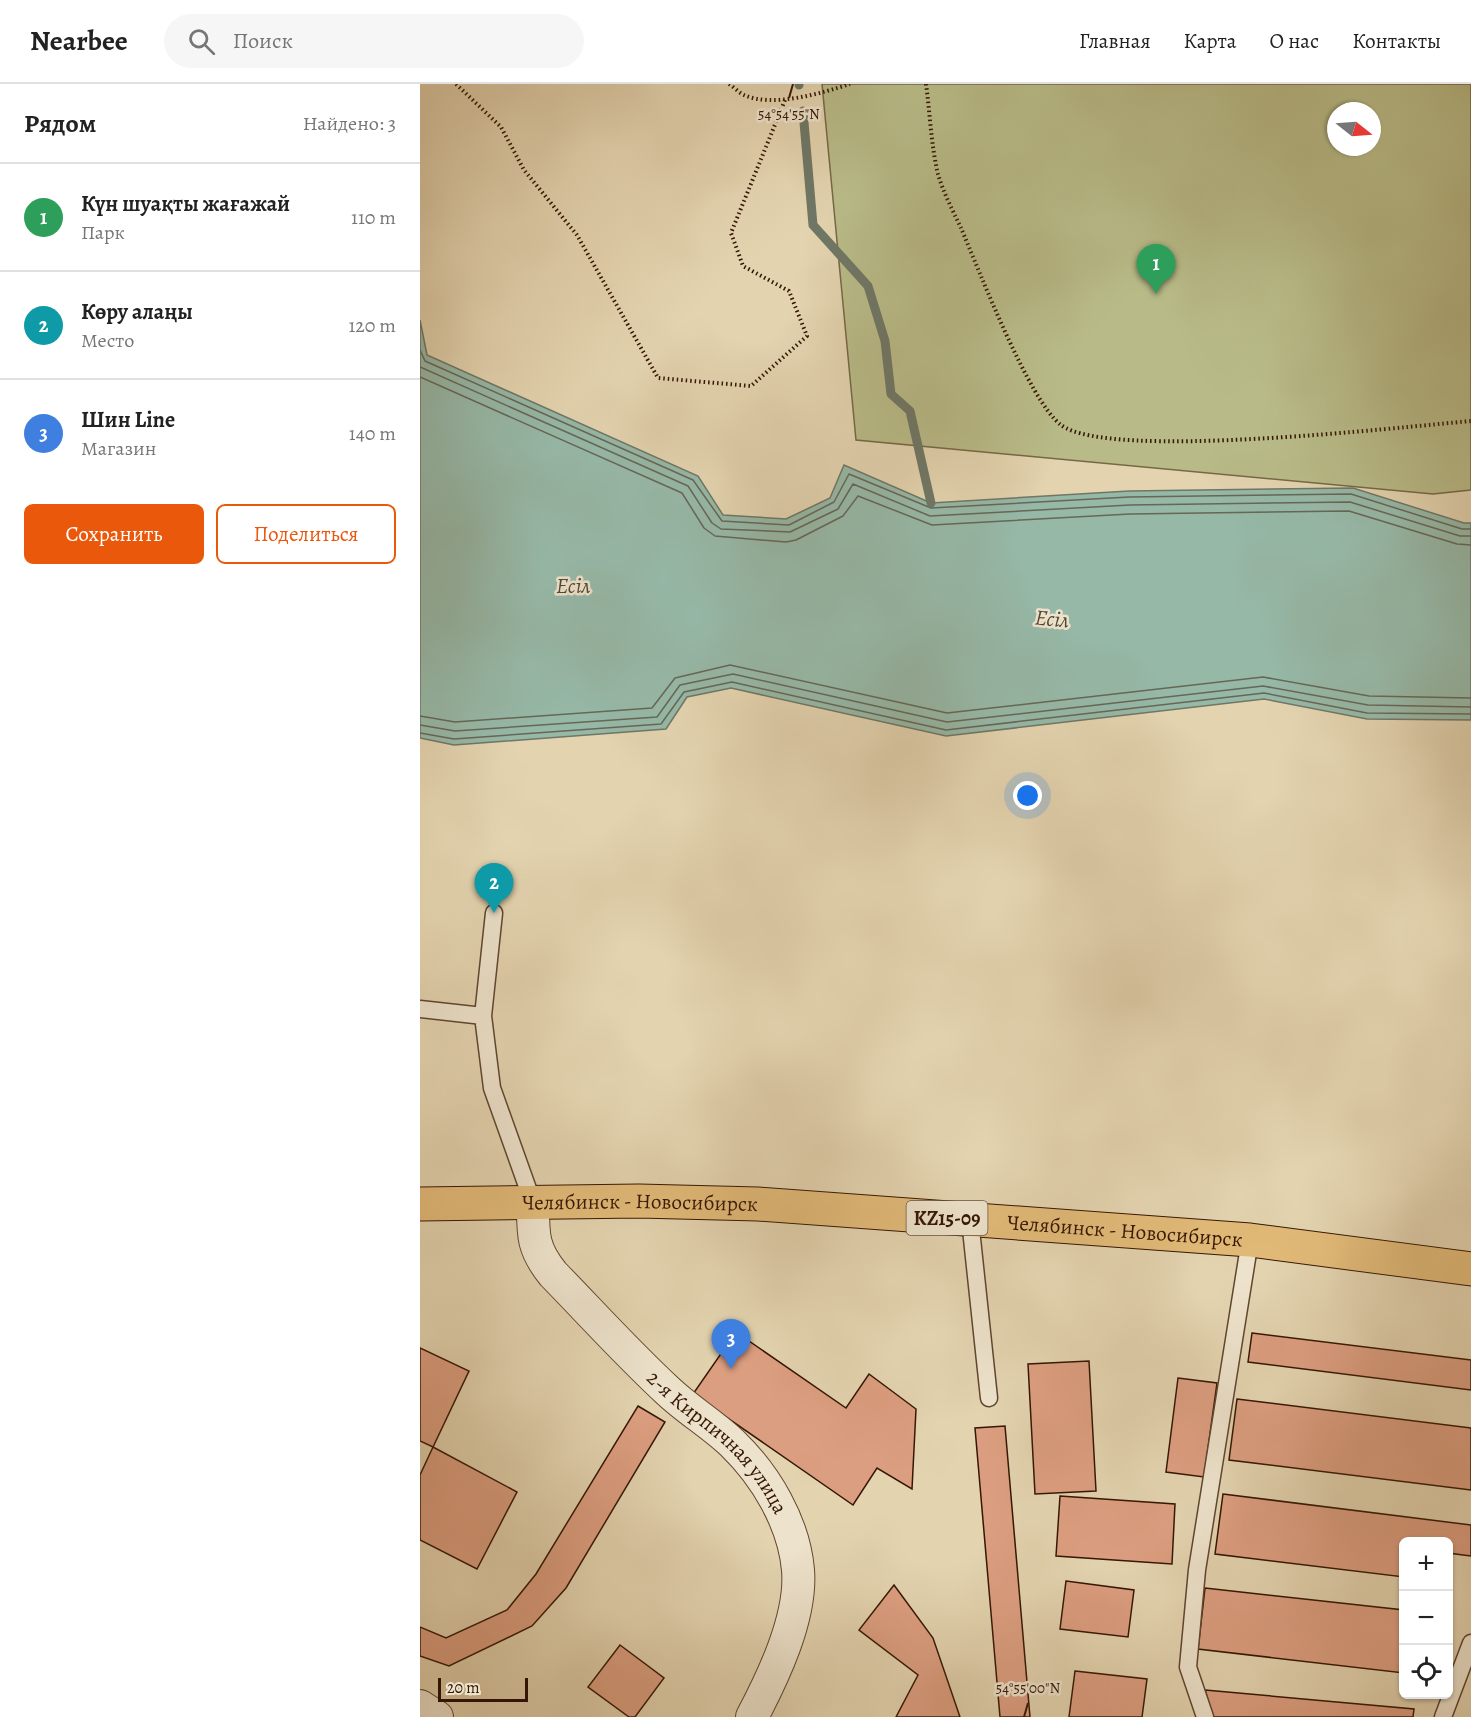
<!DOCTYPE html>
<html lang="ru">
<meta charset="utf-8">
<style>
body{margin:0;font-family:Alegreya,serif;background:#f6f6f6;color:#222}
.controls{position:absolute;right:18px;bottom:18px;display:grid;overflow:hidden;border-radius:9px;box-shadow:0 2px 4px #0004}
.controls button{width:54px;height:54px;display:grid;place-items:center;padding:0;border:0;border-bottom:2px solid #e0e0e0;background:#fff;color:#222;font:30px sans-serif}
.compass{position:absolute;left:907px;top:18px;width:54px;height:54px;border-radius:50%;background:#fff;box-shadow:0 2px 4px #0004;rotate:107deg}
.scale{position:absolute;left:18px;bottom:15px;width:90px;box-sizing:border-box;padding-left:6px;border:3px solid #351604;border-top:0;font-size:16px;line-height:21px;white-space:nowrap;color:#351604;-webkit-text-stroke:4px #ede2cb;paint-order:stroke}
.you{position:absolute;left:608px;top:712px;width:21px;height:21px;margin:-15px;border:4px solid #fff;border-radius:50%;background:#1a73e8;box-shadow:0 0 0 9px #1a73e833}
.badge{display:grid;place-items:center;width:39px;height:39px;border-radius:50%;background:#ea580c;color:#fff;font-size:20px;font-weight:700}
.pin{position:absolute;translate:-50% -50px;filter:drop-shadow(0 2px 3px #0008)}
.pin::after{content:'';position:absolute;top:32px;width:21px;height:18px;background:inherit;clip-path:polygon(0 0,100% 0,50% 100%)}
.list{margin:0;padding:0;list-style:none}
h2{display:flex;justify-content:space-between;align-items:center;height:78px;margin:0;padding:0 24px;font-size:26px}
h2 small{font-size:20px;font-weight:400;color:#767676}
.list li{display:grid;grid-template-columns:39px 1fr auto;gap:18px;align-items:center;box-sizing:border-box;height:108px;padding:0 24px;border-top:2px solid #e0e0e0}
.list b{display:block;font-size:22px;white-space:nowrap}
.list p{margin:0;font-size:20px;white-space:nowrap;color:#767676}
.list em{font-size:20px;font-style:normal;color:#767676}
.actions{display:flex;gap:12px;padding:18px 24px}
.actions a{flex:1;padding:14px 0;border:2px solid #ea580c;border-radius:9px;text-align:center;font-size:21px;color:#ea580c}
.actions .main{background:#ea580c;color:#fff}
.icon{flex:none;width:33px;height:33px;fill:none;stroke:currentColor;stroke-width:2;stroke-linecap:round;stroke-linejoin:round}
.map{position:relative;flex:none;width:1051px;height:1633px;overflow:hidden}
header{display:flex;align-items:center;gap:36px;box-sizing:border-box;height:84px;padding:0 30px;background:#fff;border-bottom:2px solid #e0e0e0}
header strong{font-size:28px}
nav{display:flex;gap:33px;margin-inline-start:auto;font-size:21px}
.search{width:420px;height:54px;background:#f6f6f6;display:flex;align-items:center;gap:15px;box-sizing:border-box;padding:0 21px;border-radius:33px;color:#767676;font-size:22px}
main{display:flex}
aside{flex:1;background:#fff}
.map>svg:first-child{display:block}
</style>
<header>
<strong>Nearbee</strong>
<div class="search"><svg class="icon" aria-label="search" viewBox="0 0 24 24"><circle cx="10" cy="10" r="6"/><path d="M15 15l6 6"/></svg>Поиск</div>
<nav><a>Главная</a><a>Карта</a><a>О нас</a><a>Контакты</a></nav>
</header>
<main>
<aside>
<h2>Рядом<small>Найдено: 3</small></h2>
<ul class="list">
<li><span class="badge" style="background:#2e9e5b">1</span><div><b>Күн шуақты жағажай</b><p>Парк</p></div><em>110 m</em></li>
<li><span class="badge" style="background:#0f9aa8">2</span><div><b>Көру алаңы</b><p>Место</p></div><em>120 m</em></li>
<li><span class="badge" style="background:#3f7fe0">3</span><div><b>Шин Line</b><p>Магазин</p></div><em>140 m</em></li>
</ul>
<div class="actions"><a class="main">Сохранить</a><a>Поделиться</a></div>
</aside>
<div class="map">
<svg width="1051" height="1633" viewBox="0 0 1051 1633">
<rect width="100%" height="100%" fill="#e3d3af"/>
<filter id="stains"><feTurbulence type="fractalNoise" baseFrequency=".00333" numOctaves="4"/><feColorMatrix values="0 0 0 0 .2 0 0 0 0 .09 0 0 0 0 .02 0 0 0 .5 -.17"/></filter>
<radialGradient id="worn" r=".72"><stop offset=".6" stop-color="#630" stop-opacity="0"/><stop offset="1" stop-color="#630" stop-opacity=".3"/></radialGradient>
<!-- green -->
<path fill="#b8bb88" stroke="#766846" stroke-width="1.5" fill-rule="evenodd" d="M402 0H1051V406L1013 410 436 356ZM916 27H952V63H916Z"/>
<!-- water -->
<path fill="#96b8a7" stroke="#6f7766" stroke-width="1.5" d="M0 236 7 271 278 392 303 431 366 435 410 414 424 381 511 419 709 407 933 404 1044 439H1051V636L947 635 844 615 526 652 311 604 267 613 246 645 34 661 0 654Z"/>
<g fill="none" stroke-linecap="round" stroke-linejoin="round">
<!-- shore -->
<path stroke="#666756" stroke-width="1.5" d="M0 266 5 277 273 396 302 437 369 441 414 418 429 390 511 424 709 413 931 410 1042 445H1051
M0 283 268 402 292 439 301 445 370 448 418 425 433 400 510 432 710 421 930 418 1040 452H1051
M0 293 262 409 284 444 295 452 366 458 376 456 423 432 438 412 512 441 710 430 929 427 1037 460 1051 461
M0 632 35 638 232 624 255 594 310 581 527 629 843 593 949 612 1051 614
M0 641 35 647 237 633 260 601 313 590 527 638 843 602 948 621 1051 623
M0 649 34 655 241 640 264 608 312 598 526 646 844 609 947 629 1051 630"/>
<!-- stream -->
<path stroke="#6f7766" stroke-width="9" d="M379 0V1
M383 27 393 141 448 202 465 257 471 310 490 327 511 419"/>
</g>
<!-- building -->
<path fill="#dc9e80" stroke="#351604" stroke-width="1.5" d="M316 1248 426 1324 449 1290 496 1325 492 1405 457 1384 433 1421 273 1310Z
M832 1249 1051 1276V1306L828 1278Z
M0 1264 49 1287 13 1363 0 1357Z
M669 1277 676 1407 615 1410 608 1280Z
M758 1294 797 1299 784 1393 746 1388Z
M817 1315 1051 1344V1406L809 1376Z
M218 1322 245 1338 146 1504 112 1542 29 1582 0 1572V1543L26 1554 87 1526 116 1490Z
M585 1342 610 1633H580L555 1344Z
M13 1363 97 1408 57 1485 0 1456V1391Z
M803 1410 1051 1441V1472L1028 1469V1458H984V1493L795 1470Z
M640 1412 755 1420 752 1480 636 1472Z
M646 1497 714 1506 708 1553 640 1545Z
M474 1501 513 1554 540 1633H476L498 1591 439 1546Z
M785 1504 984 1526V1589L778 1565Z
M200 1561 244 1594 215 1633H209L168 1603Z
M655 1587 727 1595 722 1633H649Z
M785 1606 994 1625 993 1633H793Z"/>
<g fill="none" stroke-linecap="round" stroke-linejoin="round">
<!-- service casing -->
<g stroke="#60452f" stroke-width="19">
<path id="service" d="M74 829 63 932 72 1004 113 1119
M0 925 63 932
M550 1136 569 1314
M785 1633 768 1583 777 1486 830 1156
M1023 1633 1051 1559"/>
</g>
<!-- minor casing -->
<g stroke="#60452f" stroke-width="34">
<g id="minor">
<path id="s1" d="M113 1119C113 1150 112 1164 133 1190 171 1229 208 1270 248 1307 268 1326 292 1340 312 1359 346 1392 374 1439 378 1486 382 1533 353 1593 332 1633"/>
<path d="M0 1622 17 1633"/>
</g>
</g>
<!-- trunk casing -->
<g stroke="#351604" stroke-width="35">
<g id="trunk">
<path id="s2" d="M0 1120 219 1117 338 1120 830 1156 1051 1185"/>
</g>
</g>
<!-- path -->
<path stroke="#351604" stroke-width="4" stroke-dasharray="1.5 3" stroke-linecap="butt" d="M36 0 81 43 104 86 157 151 238 294 331 302 387 252 369 207 323 182 311 149 365 16
M309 0C314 3 319 9 324 11 353 24 402 9 430 0
M506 0C510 29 511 61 518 90 523 108 533 127 541 144 559 186 609 317 641 341 689 377 980 343 1051 337"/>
<!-- service -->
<use href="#service" stroke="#ede2cb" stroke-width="16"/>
<!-- minor -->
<use href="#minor" stroke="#ede2cb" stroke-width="32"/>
<!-- trunk -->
<use href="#trunk" stroke="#e2ba78" stroke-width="33"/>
</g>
<!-- ticks -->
<path fill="none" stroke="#351604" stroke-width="2" d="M369 14 373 0M604 1633 608 1619"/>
<g text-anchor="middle" stroke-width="5" stroke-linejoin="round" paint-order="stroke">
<!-- shield labels -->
<rect fill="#ede2cb" stroke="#6c5340" stroke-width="1.5" x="486.5" y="1117" width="81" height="34" rx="4.5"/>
<g font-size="20" font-weight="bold" fill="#351604">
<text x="527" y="1141">KZ15-09</text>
</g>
<!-- street labels -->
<g font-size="21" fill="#351604" stroke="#ede2cb">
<text dy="7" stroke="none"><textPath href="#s2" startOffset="220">Челябинск - Новосибирск</textPath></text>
<text dy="7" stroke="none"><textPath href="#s2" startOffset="706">Челябинск - Новосибирск</textPath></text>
<text dy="7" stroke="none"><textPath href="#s1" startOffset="312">2-я Кирпичная улица</textPath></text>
</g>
<!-- water labels -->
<g font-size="22" font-style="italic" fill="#524735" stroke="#ede2cb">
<text x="153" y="509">Есіл</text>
<text transform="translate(632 534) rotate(6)" y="8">Есіл</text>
</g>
</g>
<g font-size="15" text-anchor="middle" fill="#351604" stroke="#ede2cb" stroke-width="5" stroke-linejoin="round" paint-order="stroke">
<text x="369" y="35">54°54'55"N</text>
<text x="608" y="1609">54°55'00"N</text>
</g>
<rect width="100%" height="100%" filter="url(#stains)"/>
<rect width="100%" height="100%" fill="url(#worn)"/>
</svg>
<div class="controls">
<button>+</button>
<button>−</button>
<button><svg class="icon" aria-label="locate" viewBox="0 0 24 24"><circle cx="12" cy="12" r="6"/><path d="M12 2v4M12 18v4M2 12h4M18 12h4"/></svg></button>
</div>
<svg class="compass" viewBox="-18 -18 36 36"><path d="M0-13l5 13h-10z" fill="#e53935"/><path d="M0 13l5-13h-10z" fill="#767676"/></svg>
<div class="scale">20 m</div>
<div class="you"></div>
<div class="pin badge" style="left:736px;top:210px;background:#2e9e5b">1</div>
<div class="pin badge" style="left:74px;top:829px;background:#0f9aa8">2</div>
<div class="pin badge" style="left:311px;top:1285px;background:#3f7fe0">3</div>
</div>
</main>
